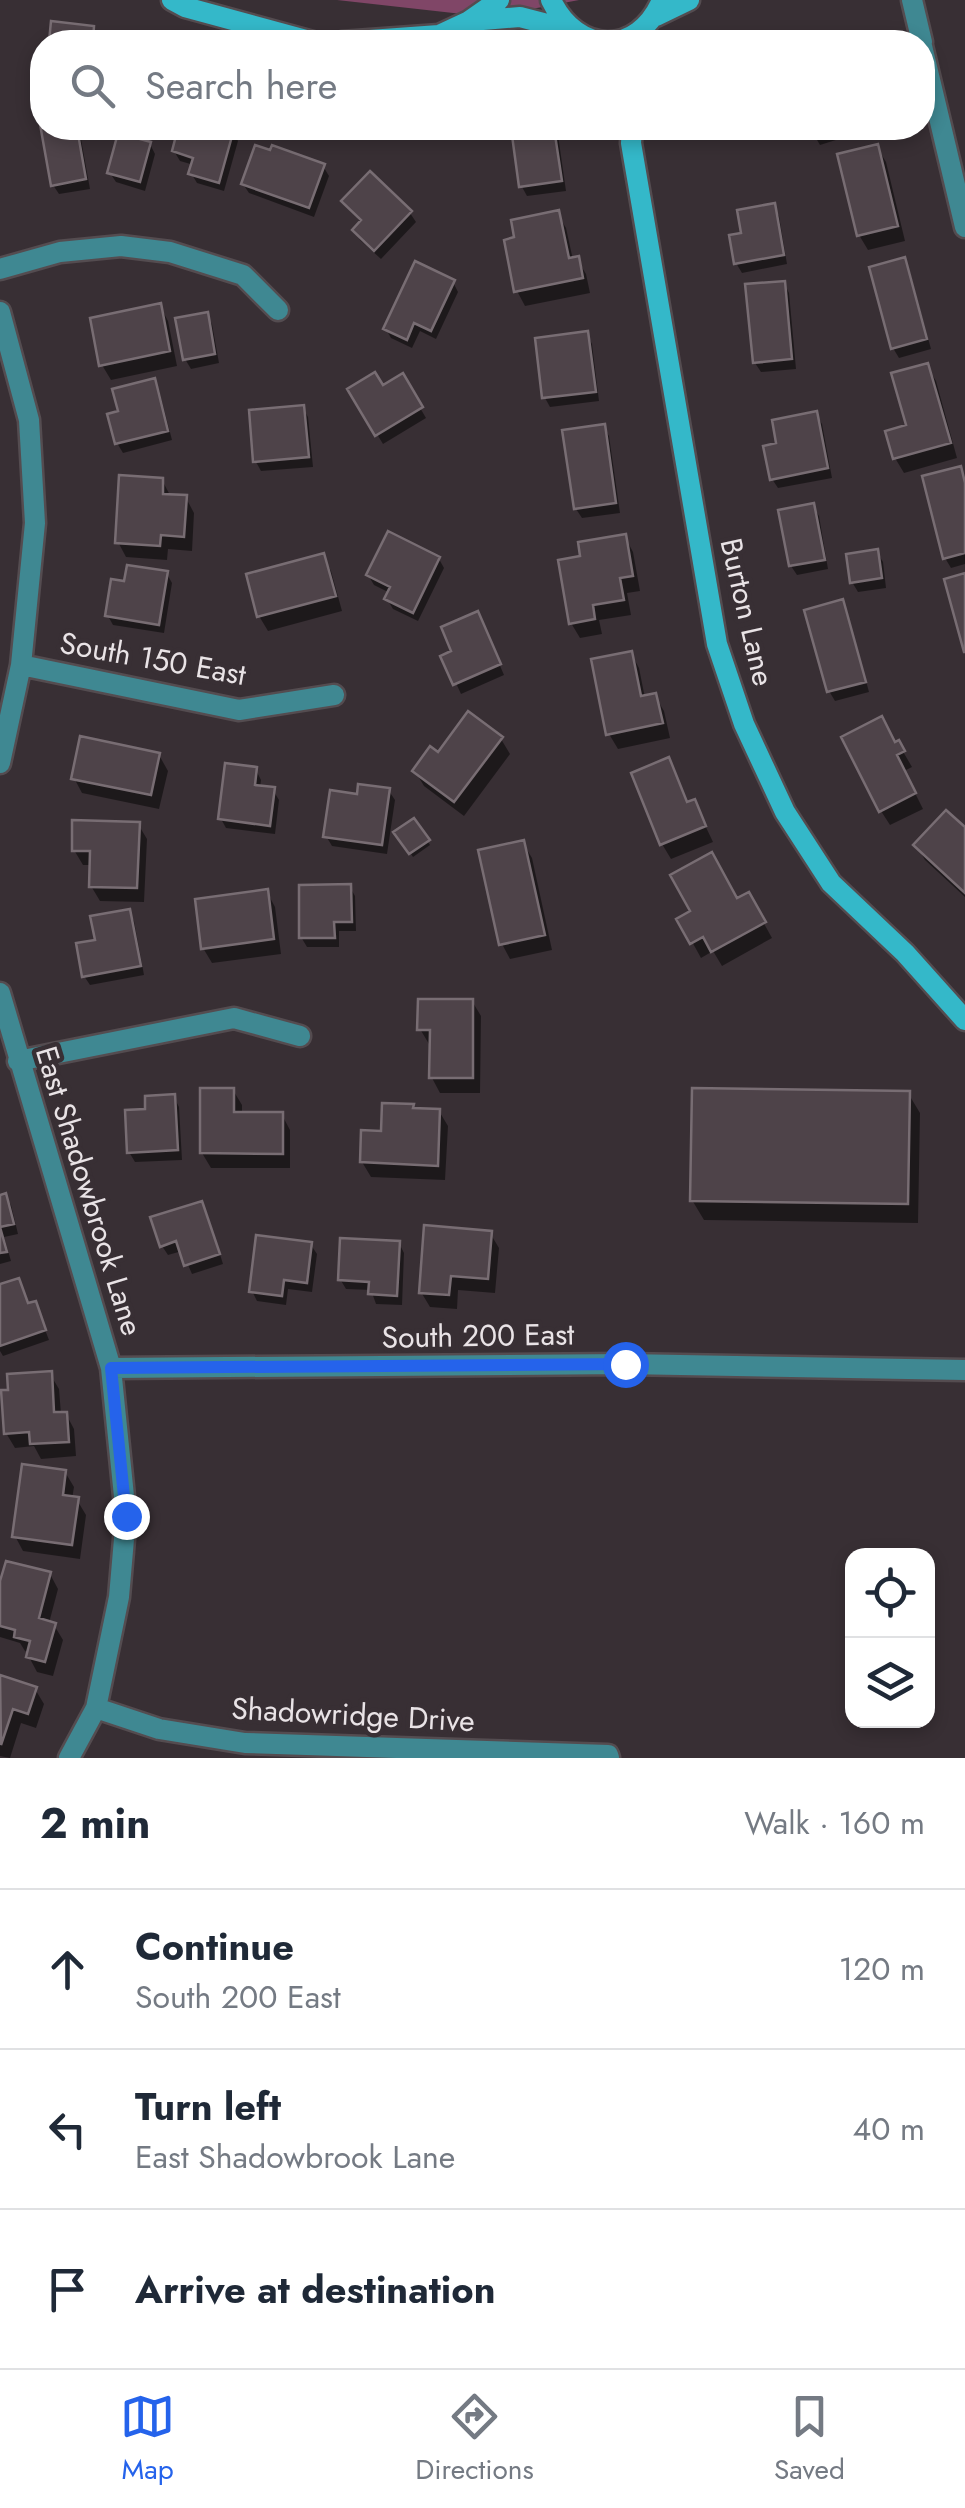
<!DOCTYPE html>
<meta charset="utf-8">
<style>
body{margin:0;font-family:Jost,sans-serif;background:#f6f6f7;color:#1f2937}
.controls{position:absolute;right:30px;bottom:30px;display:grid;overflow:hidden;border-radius:20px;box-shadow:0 5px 15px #0003}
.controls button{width:90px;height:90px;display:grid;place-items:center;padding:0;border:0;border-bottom:2px solid #e0e1e3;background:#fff;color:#1f2937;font:50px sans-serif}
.stop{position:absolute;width:30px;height:30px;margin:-22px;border:8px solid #2563eb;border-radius:50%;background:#fff}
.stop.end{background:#2563eb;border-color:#fff;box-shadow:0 2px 10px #0008}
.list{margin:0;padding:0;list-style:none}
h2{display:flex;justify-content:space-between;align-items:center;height:130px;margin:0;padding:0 40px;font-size:42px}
h2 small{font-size:32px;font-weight:400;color:#747a83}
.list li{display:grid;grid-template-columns:65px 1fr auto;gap:30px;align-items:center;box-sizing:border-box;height:160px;padding:0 40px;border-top:2px solid #e0e1e3}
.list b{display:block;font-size:38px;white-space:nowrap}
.list p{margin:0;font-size:32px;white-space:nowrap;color:#747a83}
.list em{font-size:32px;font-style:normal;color:#747a83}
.icon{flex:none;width:55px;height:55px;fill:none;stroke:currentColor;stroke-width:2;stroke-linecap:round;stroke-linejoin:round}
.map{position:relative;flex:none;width:965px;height:1758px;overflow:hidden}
.search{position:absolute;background:#fff;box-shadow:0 5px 15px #0003;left:30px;right:30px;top:30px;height:110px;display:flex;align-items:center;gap:25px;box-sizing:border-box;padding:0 35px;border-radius:40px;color:#747a83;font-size:38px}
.sheet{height:610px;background:#fff}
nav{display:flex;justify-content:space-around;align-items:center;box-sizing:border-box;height:140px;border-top:2px solid #e0e1e3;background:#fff;font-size:28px;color:#747a83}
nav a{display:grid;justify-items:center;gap:5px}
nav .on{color:#2563eb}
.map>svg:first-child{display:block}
</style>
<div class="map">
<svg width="965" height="1758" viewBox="0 0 965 1758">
<rect width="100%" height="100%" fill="#382f34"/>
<!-- green -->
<path fill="#804667" d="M337 0H579L489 17Z"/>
<!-- shadow -->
<path fill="#0007" d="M53 24 93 29 101 42H51Z
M43 128H79L90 189 59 194 53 185Z
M181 128H219L233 132 238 141 224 191 197 183 191 173 194 165 180 161 174 151Z
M513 128H557L566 191 527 196 522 187Z
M716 128H756L757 131 721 135Z
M810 128H836L839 139 820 145Z
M150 144 155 154 145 191 116 182 110 173Z
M877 147 886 162 905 241 868 250 859 235Z
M271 153 323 166 329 176 314 217 249 193 243 184Z
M344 201 410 213 416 222 381 259 360 240 355 230 362 223 350 211Z
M773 206 779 216 787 264 742 273 736 263 744 235Z
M557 213 566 228 573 260 577 259 586 274 590 293 525 306 517 291Z
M904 260 909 269 931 349 899 358 893 348Z
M453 282 458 292 436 339 420 331 412 348 391 338 386 329Z
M784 283 789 293 796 369 761 372 755 363Z
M160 306 168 321 177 366 111 380 102 365Z
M206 314 212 324 219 363 191 369 185 359Z
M587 334 592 344 599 401 550 407 545 398Z
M927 366 936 381 957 458 904 473 895 458 888 433 909 427Z
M402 377 426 418 383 444 350 390 382 389Z
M154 381 159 390 172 440 123 453 117 443 110 416 121 413Z
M303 408 308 417 313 467 261 471 256 462Z
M816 414 822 424 832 478 778 488 772 479 779 445Z
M603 426 609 436 620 513 582 518 576 509Z
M959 468 965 479V564L951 568 945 558Z
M162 480 171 497 186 498 194 513 192 551 168 549 167 560 126 557 118 542Z
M813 506 819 516 828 569 797 575 791 566Z
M625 537 633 552 640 591 627 593 631 615 599 620 602 634 580 638 571 623 583 558Z
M877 552 883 562 886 588 858 592 852 582Z
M323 556 331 571 342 611 268 631 259 616Z
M439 559 444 568 418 621 393 609 387 599 390 593 374 585 368 575Z
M167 574 172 583 164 633 113 625 108 616 126 584Z
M841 602 847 611 869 692 835 701 829 691Z
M482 624 504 675 461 694 444 657 455 652Z
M631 653 639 668 645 698 655 696 664 711 670 738 618 749 609 734Z
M501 739 510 754 464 816 424 786 415 771 438 755Z
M898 743 912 767 904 771 923 809 890 825 881 811 895 745Z
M159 755 168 771 159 809 82 793 74 778Z
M668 760 688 804 694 802 713 842 671 859 662 844 634 774Z
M256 770 261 780 260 788 273 790 279 800 275 834 226 828 221 819Z
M389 791 395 800 387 854 332 846 326 836 359 797Z
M414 821 430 845 413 857 397 833Z
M138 824 147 839 144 902 100 901 91 886 92 865H83L74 850Z
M965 831V897L925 860 916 845Z
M523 843 532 858 552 950 510 959 502 944Z
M350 887 355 896 356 931H339V947H307L301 937Z
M267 892 275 907 281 954 212 963 203 948Z
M748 895 772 938 722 966 713 951 701 958 680 920 737 901Z
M129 912 134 921 144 975 90 985 84 976 98 942Z
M472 1001 481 1016 480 1093H440L432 1078V1044H429L420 1029Z
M233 1090 242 1105V1115H282L290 1130V1168H211L202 1153Z
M908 1093 920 1113 918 1223 704 1220 692 1200Z
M174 1097 179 1107 182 1160 135 1162 129 1152 148 1111Z
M414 1110 439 1111 448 1126 445 1180 371 1177 362 1162 383 1134Z
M5 1196 11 1205 18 1234 4 1237 11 1261 0 1264V1197Z
M201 1204 207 1213 223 1264 192 1274 182 1251 168 1255 162 1246Z
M490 1233 499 1248 495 1293 458 1290 457 1309 430 1307 421 1292Z
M399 1243 404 1253 402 1305 376 1304 371 1290 346 1289 340 1279Z
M311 1245 317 1254 312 1292 288 1289 286 1305 257 1301 252 1291Z
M0 1287 28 1306 35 1304 49 1340 3 1356 0 1351Z
M50 1374 59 1389 61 1414H66L74 1429 76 1456 41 1459 34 1446 15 1448 6 1433Z
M65 1472 74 1487 72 1499 77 1500 86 1515 80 1559 23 1551 15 1536Z
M50 1574 58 1589 49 1623 54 1625 63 1640 53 1676 37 1672 29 1657 30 1653 25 1651 20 1643 0 1637V1591Z
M0 1677 35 1689 44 1704 36 1728 21 1723 10 1758 0 1756Z"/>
<!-- building -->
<path fill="#4e4349" stroke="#786d73" stroke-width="2.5" d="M51 21 94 26 93 42H49Z
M42 112V128H77L86 179 51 186 38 113Z
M178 128 234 129 219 183 188 174 193 158 172 151Z
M511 128H554L562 181 519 187Z
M118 133 151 142 140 182 107 173Z
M878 144 898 226 857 236 837 154Z
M255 145 270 150 272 145 325 164 309 208 241 184Z
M370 171 412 211 374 251 352 230 361 220 341 201Z
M775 203 784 255 734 264 729 235 741 233 737 210Z
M559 210 569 258 579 256 583 278 514 292 504 240 514 237 511 220Z
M905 257 927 339 891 349 869 267Z
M415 261 455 280 431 331 414 323 407 340 383 329Z
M785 281 792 359 753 363 745 284Z
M161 303 170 351 99 366 90 318Z
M208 312 215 354 183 360 175 318Z
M588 331 596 392 542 398 535 338Z
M928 363 951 443 893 459 885 431 906 425 891 373Z
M375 372 383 385 403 373 423 407 375 436 347 389Z
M155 378 168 431 115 444 107 414 118 411 112 389Z
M304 405 309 457 253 462 249 410Z
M817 411 828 468 770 480 763 446 776 443 772 420Z
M605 424 616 503 574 509 562 430Z
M961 466 965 483V553L943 559 922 476Z
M119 475 163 478V494L187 495 184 537 161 535 160 546 115 543Z
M814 503 825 560 789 566 778 510Z
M388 531 440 557 413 613 384 599 390 587 366 575Z
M626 534 633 576 620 578 624 600 593 605 595 619 569 624 558 560 580 556 578 542Z
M878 549 882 578 850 583 846 554Z
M324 553 336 596 257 617 246 574Z
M127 565 168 571 159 625 105 616 111 579 124 581Z
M965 573V652H964L944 579Z
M843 599 866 682 827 692 804 610Z
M478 611 501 664 453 685 440 656 451 651 441 627Z
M632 651 641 696 656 693 663 723 606 735 591 659Z
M468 711 503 737 454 802 412 771 430 746 438 752Z
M882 716 895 742 899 740 905 751 897 755 916 793 879 812 841 737Z
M80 736 160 753 151 795 71 779Z
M669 757 687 802 695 799 706 826 660 845 631 773Z
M225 763 257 767 255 785 275 787 270 826 218 819Z
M358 784 390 788 382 845 323 837 330 790 357 794Z
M946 810 965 827V893L913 845Z
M414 818 430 840 409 854 393 832Z
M72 820 140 822 137 888 89 887 90 851H72Z
M524 840 545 935 499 945 478 850Z
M712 852 737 898 749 892 766 922 711 952 703 937 690 944 676 919 690 911 670 875Z
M351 884 352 922H334L335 938H299V885Z
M268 889 274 939 201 949 195 899Z
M130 909 141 966 82 977 76 943 95 940 90 916Z
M418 999H473V1078H429L430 1030H417Z
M200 1088H234V1112H283V1154L200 1153Z
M692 1088 910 1091 908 1204 690 1201Z
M175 1094 178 1150 127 1153 125 1110 145 1109V1096Z
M382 1103 414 1104 413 1108 440 1109 438 1166 360 1162 361 1130 381 1131Z
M6 1193 14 1224 0 1227 7 1252 0 1253V1195Z
M202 1201 220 1254 184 1266 176 1241 160 1247 150 1217Z
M424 1225 492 1231 488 1279 451 1276 449 1295 419 1293Z
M256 1235 312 1242 307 1283 284 1280 282 1296 249 1292Z
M340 1238 400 1241 397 1296 368 1294 369 1282 338 1280Z
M19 1278 28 1303 36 1301 46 1330 0 1346V1284Z
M52 1371 54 1412H67L69 1442 30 1444 29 1432 4 1434 1 1390H8L7 1374Z
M22 1464 66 1470 63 1495 79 1497 72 1545 12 1537Z
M6 1561 51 1572 39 1618 56 1623 45 1662 26 1657 30 1641 14 1637 15 1630 0 1626V1581Z
M0 1675 37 1687 28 1714 13 1709 1 1745Z"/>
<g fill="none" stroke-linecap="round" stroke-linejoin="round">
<!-- street casing -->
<g stroke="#544c50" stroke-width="25">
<path id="street" d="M912 0 922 42
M922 46 965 227
M0 269 60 252 121 246 170 252 243 275 278 310
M0 312 29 420 35 523 21 665 0 763
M21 665 239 710 334 695
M0 993 111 1368 126 1516 119 1597 96 1708 69 1758
M18 1061 234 1018 300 1036
M111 1368 625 1364 965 1370
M96 1708 159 1729 245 1743 608 1755 609 1758"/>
</g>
<!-- secondary casing -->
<g stroke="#544c50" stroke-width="25">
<path id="secondary" d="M172 0 185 7 313 42
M551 0C577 55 638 57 662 0
M656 16 689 0
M471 21 520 17 570 30
M342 42 439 35 469 21 499 0
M632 128 631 143 717 644 744 724 785 812 831 883 905 953 965 1020"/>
</g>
<!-- street -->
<use href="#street" stroke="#3f8892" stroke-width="20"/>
<!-- secondary -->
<use href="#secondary" stroke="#34b8c9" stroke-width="20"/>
</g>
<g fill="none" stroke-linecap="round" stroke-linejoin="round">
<!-- route -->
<path stroke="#2563eb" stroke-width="12" d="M126 1516 111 1368 625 1364"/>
</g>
<g text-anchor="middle" stroke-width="9" stroke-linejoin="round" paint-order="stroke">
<!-- street labels -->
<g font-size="30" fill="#e9e3e6" stroke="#382f34">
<text transform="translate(747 612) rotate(77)" y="10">Burton Lane</text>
<text transform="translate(153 659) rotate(10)" y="10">South 150 East</text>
<text transform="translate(89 1191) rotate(73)" y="10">East Shadowbrook Lane</text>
<text transform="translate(478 1336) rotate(-1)" y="10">South 200 East</text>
<text transform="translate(353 1715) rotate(3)" y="10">Shadowridge Drive</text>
</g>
</g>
</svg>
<div class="controls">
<button><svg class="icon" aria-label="locate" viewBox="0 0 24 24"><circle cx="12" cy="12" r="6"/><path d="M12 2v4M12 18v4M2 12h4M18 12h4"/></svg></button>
<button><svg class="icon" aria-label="layers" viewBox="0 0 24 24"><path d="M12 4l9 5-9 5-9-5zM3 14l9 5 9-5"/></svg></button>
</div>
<div class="stop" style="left:625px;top:1364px"></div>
<div class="stop end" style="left:126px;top:1516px"></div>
<div class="search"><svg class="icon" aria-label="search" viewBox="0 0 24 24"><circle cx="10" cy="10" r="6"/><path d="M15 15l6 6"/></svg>Search here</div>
</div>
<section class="sheet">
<h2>2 min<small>Walk · 160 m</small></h2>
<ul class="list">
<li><svg class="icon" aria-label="ahead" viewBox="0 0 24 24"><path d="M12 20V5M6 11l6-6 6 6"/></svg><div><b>Continue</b><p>South 200 East</p></div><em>120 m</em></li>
<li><svg class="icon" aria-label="left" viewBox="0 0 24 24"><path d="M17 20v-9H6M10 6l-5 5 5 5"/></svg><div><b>Turn left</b><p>East Shadowbrook Lane</p></div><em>40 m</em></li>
<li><svg class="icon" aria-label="arrive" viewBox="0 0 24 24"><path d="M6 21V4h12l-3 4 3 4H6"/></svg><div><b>Arrive at destination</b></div></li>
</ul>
</section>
<nav>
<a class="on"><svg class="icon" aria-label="map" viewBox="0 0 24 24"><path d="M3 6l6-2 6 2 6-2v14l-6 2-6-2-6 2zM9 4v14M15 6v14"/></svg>Map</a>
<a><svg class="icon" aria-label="directions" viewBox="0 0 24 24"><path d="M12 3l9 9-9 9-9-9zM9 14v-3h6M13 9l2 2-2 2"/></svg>Directions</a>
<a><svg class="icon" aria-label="saved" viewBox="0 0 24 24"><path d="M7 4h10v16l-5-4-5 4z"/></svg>Saved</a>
</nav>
